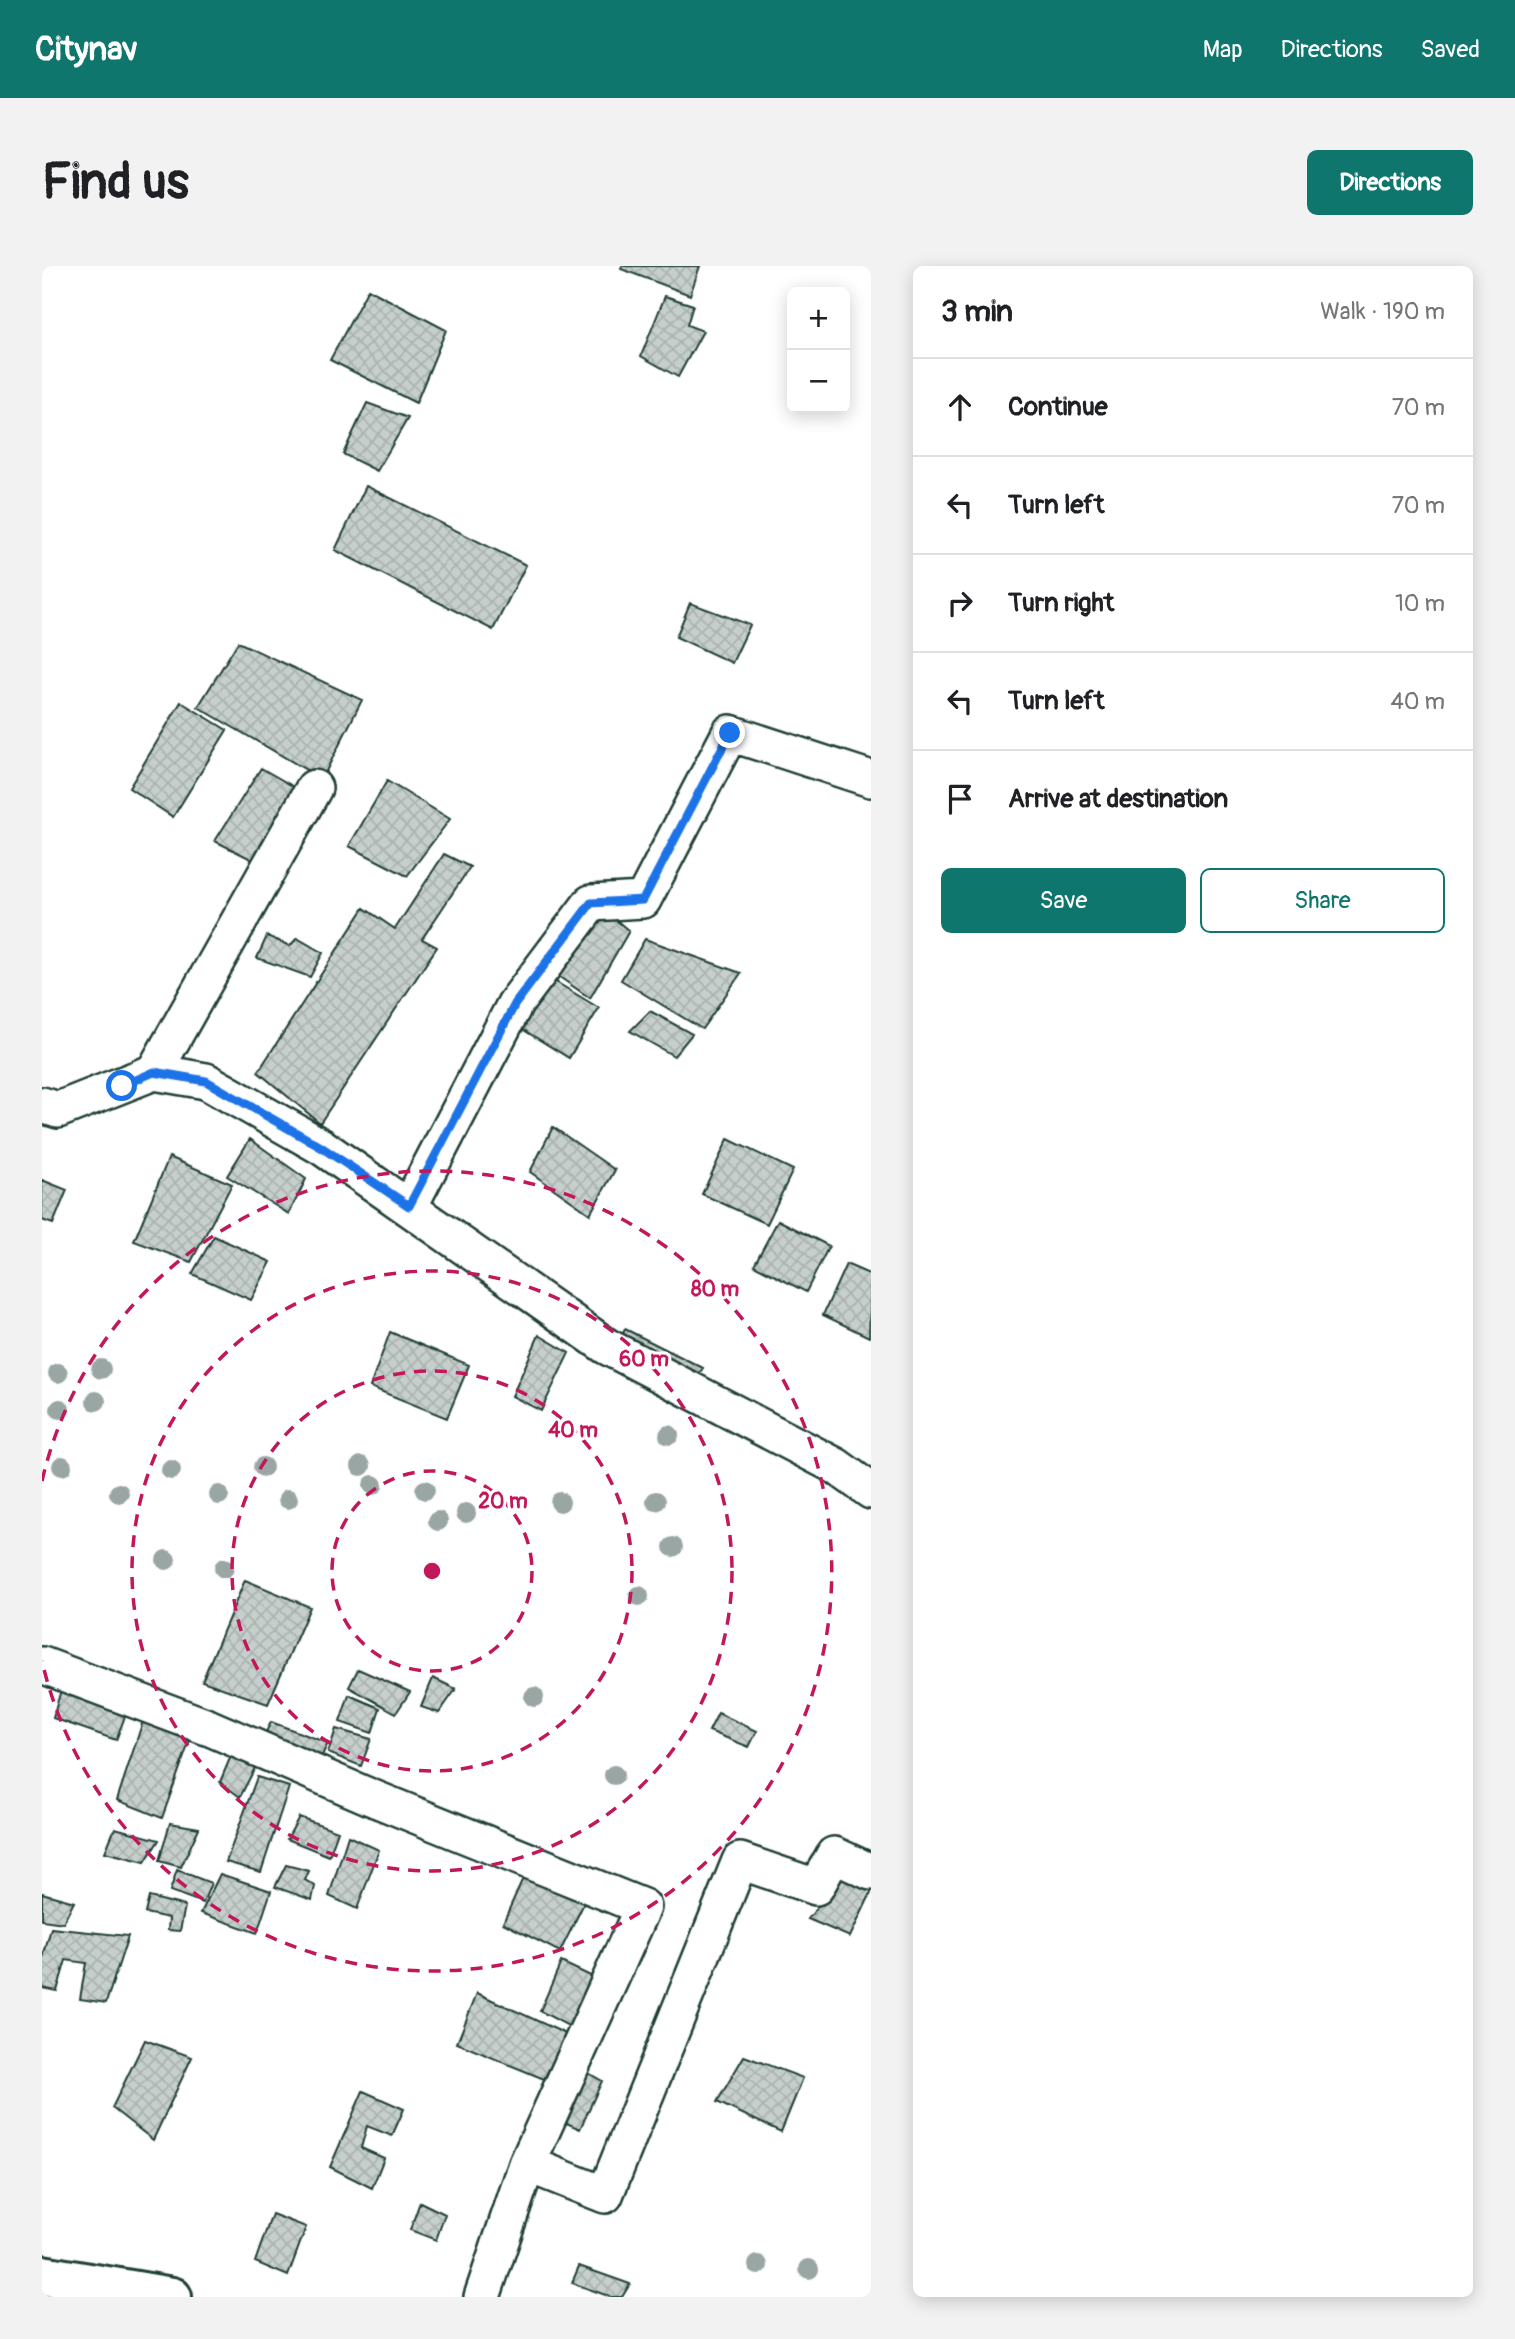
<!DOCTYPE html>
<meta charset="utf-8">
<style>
body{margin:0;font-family:Pangolin,sans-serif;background:#f2f2f2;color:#202124}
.controls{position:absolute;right:21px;top:21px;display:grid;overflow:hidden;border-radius:10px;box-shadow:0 4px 18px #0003}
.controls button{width:63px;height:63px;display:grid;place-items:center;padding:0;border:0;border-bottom:2px solid #e0e0e0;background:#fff;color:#202124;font:35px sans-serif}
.stop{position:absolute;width:21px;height:21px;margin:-16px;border:5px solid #1a73e8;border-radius:50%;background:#fff}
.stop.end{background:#1a73e8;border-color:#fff;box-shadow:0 2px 7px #0008}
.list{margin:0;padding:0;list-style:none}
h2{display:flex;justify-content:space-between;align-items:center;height:91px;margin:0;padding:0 28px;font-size:30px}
h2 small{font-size:23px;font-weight:400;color:#757577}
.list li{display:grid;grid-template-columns:46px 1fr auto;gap:21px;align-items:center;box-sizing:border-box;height:98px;padding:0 28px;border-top:2px solid #e0e0e0}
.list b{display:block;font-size:26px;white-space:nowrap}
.list em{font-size:23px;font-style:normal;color:#757577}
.actions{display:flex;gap:14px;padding:21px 28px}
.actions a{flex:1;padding:16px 0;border:2px solid #0f766e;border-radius:10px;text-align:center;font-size:24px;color:#0f766e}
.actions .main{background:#0f766e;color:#fff}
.icon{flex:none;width:38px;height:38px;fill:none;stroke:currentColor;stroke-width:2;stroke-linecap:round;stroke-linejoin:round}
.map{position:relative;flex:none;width:829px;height:2031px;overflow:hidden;border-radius:10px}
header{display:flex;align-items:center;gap:42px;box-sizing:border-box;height:98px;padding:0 35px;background:#0f766e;color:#fff}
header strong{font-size:33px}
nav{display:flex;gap:38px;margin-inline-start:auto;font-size:24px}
.intro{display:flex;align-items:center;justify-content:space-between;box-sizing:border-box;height:168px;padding:0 42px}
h1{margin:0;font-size:49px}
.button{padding:18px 32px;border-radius:10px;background:#0f766e;color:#fff;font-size:24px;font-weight:700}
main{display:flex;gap:42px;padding:0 42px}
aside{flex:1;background:#fff;border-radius:10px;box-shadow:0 4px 18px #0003}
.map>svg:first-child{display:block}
</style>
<header>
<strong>Citynav</strong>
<nav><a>Map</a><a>Directions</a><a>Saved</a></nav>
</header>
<div class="intro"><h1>Find us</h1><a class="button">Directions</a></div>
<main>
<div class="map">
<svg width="829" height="2031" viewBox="0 0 829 2031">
<defs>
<pattern id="building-cross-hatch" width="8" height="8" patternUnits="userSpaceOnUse" patternTransform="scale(1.75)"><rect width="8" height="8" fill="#c7cfcc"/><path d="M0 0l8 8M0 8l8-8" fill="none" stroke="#aab3b0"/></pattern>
</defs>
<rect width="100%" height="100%" fill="#fff"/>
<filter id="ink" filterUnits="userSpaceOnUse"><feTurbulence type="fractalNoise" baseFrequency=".0143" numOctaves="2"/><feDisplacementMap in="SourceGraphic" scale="14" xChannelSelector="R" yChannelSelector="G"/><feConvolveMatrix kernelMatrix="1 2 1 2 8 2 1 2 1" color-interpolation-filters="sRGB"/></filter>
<g filter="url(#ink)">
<!-- building -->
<path fill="url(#building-cross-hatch)" stroke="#1f3d34" stroke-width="2" d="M580 0H658L648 29 579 3Z
M326 23 404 64 374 137 288 94Z
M623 30 651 39 645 59 661 65 636 111 599 90Z
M325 137 366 152 335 205 301 188Z
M324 220 484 299 451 364 293 284Z
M648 337 708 359 690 397 634 371Z
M196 376 320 434 280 513 156 441Z
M139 436 185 464 131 551 87 522Z
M219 502 268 530 221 599 173 575Z
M345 515 408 553 365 610 307 580Z
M402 588 428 601 380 673 395 681 278 857 216 806 322 642 353 663Z
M547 651 574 654 587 665 548 732 506 703Z
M225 670 248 680 255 672 281 687 268 711 215 692Z
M603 673 699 707 660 763 579 714Z
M504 710 557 742 527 792 472 758Z
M608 745 650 768 632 790 588 765Z
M511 861 573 904 548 948 488 906Z
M208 873 264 913 247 948 185 910Z
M686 873 751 904 725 958 660 928Z
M127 891 190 918 149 996 92 975Z
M0 914 25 924 11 958 0 954Z
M736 954 787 980 764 1026 712 999Z
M172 970 229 996 209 1034 150 1008Z
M804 998 829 1009 827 1071 781 1049Z
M583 1063 661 1102 650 1118 577 1076Z
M348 1066 427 1099 405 1152 328 1121Z
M497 1069 527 1087 499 1145 470 1130Z
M203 1314 268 1341 226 1438 160 1415Z
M316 1403 368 1426 354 1447 307 1421Z
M391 1412 414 1423 397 1447 379 1441Z
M20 1420 85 1445 74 1474 11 1452Z
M307 1429 338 1442 330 1467 298 1456Z
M676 1447 715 1465 707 1481 667 1465Z
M102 1452 149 1471 120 1552 75 1534Z
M229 1456 286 1477 274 1502 218 1478Z
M294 1463 329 1473 319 1500 286 1487Z
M191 1485 216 1496 198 1531 178 1516Z
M215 1511 247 1521 219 1606 184 1596Z
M257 1551 296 1565 287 1590 245 1573Z
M128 1557 157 1562 139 1601 117 1595Z
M73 1562 117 1574 103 1596 63 1586Z
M306 1570 337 1584 315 1643 287 1630Z
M244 1599 267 1605 263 1614 273 1620 270 1634 233 1621Z
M135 1604 169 1617 161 1637 128 1625Z
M178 1608 229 1625 215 1667 159 1647Z
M800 1610 829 1620V1627L808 1671 766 1653Z
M481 1612 543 1635 518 1686 461 1657Z
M0 1627 32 1636 21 1657 0 1654Z
M107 1631 143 1640 138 1665 126 1664 127 1652 103 1647Z
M9 1662 86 1670 64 1737 38 1733 44 1697 24 1694 15 1725 0 1722V1696Z
M519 1696 557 1714 532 1763 498 1745Z
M435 1727 526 1769 502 1813 415 1777Z
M103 1774 150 1791 111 1874 70 1842Z
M702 1790 761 1812 739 1866 675 1836Z
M536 1801 560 1815 538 1863 513 1852Z
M321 1825 362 1843 350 1870 325 1860 319 1882 342 1892 330 1922 288 1901Z
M378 1936 403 1948 394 1974 368 1964Z
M230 1948 264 1961 246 2010 213 1996Z
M537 2000 588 2018 580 2031H569L530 2017Z"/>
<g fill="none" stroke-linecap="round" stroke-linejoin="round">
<!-- minor casing -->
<g stroke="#1f3d34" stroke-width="40">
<path id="minor" d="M112 806 272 522
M0 839 16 844 112 806 164 815 280 881 564 1080 794 1200 829 1225
M367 941 473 738 549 637 601 634 688 467 829 513
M0 1399 168 1462 326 1530 601 1641 485 1898
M440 2031 485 1898 563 1929 698 1595 774 1621 792 1589 829 1606"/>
</g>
<!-- primary casing -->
<g stroke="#1f3d34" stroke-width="44">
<path id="primary" d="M0 2009 130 2031"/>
</g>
<!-- minor -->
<use href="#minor" stroke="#fff" stroke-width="35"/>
<!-- primary -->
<use href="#primary" stroke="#fff" stroke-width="38"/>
</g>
<!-- trees -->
<g fill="#99a6a3">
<circle cx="59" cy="1103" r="10"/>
<circle cx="16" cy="1107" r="10"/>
<circle cx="54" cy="1135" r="10"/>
<circle cx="18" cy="1143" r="10"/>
<circle cx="627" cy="1169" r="10"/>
<circle cx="20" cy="1200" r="10"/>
<circle cx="319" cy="1200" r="10"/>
<circle cx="221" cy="1201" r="10"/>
<circle cx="129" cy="1204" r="10"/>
<circle cx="331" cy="1219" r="10"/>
<circle cx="383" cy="1224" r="10"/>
<circle cx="77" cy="1227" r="10"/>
<circle cx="177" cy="1229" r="10"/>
<circle cx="246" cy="1233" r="10"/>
<circle cx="614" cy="1235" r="10"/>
<circle cx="518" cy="1236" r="10"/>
<circle cx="424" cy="1247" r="10"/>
<circle cx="396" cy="1255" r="10"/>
<circle cx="631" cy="1281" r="10"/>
<circle cx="124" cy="1294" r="10"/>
<circle cx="182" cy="1302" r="10"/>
<circle cx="597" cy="1330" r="10"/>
<circle cx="492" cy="1431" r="10"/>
<circle cx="572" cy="1509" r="10"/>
<circle cx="716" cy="1999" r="10"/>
<circle cx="767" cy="2003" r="10"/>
</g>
</g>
<g fill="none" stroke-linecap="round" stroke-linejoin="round" filter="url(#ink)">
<!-- route -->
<path stroke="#1a73e8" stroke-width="9" d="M80 820 112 806 164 815 279 881 367 940 473 738 549 637 601 634 688 467"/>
</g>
<!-- distance rings -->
<g fill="none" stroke="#c2185b" stroke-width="3.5" stroke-dasharray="12 9">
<circle cx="390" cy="1305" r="100"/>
<circle cx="390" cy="1305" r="200"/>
<circle cx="390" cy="1305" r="300"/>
<path d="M0 1215A400 400 0 1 1 0 1395"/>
</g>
<circle cx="390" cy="1305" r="10" fill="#c2185b" stroke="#fff" stroke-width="3.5"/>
<g font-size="21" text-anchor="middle" font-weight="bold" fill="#c2185b" stroke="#fff" stroke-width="6" stroke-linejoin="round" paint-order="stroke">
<text x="673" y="1030">80 m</text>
<text x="602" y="1100">60 m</text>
<text x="531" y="1171">40 m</text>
<text x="461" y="1242">20 m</text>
</g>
</svg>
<div class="controls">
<button>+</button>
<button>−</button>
</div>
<div class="stop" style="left:80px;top:820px"></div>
<div class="stop end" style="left:688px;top:467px"></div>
</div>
<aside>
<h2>3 min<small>Walk · 190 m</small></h2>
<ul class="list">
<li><svg class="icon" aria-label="ahead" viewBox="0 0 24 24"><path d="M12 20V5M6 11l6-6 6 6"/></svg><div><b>Continue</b></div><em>70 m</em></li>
<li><svg class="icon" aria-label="left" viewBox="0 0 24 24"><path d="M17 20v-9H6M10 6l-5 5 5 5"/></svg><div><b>Turn left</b></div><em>70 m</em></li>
<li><svg class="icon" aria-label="right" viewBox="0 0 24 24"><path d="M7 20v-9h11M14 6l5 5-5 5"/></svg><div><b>Turn right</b></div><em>10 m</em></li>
<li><svg class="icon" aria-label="left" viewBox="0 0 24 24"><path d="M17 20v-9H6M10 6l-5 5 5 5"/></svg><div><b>Turn left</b></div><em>40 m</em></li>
<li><svg class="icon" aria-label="arrive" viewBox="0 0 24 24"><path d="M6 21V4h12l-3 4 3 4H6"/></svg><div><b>Arrive at destination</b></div></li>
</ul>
<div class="actions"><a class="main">Save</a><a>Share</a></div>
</aside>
</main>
